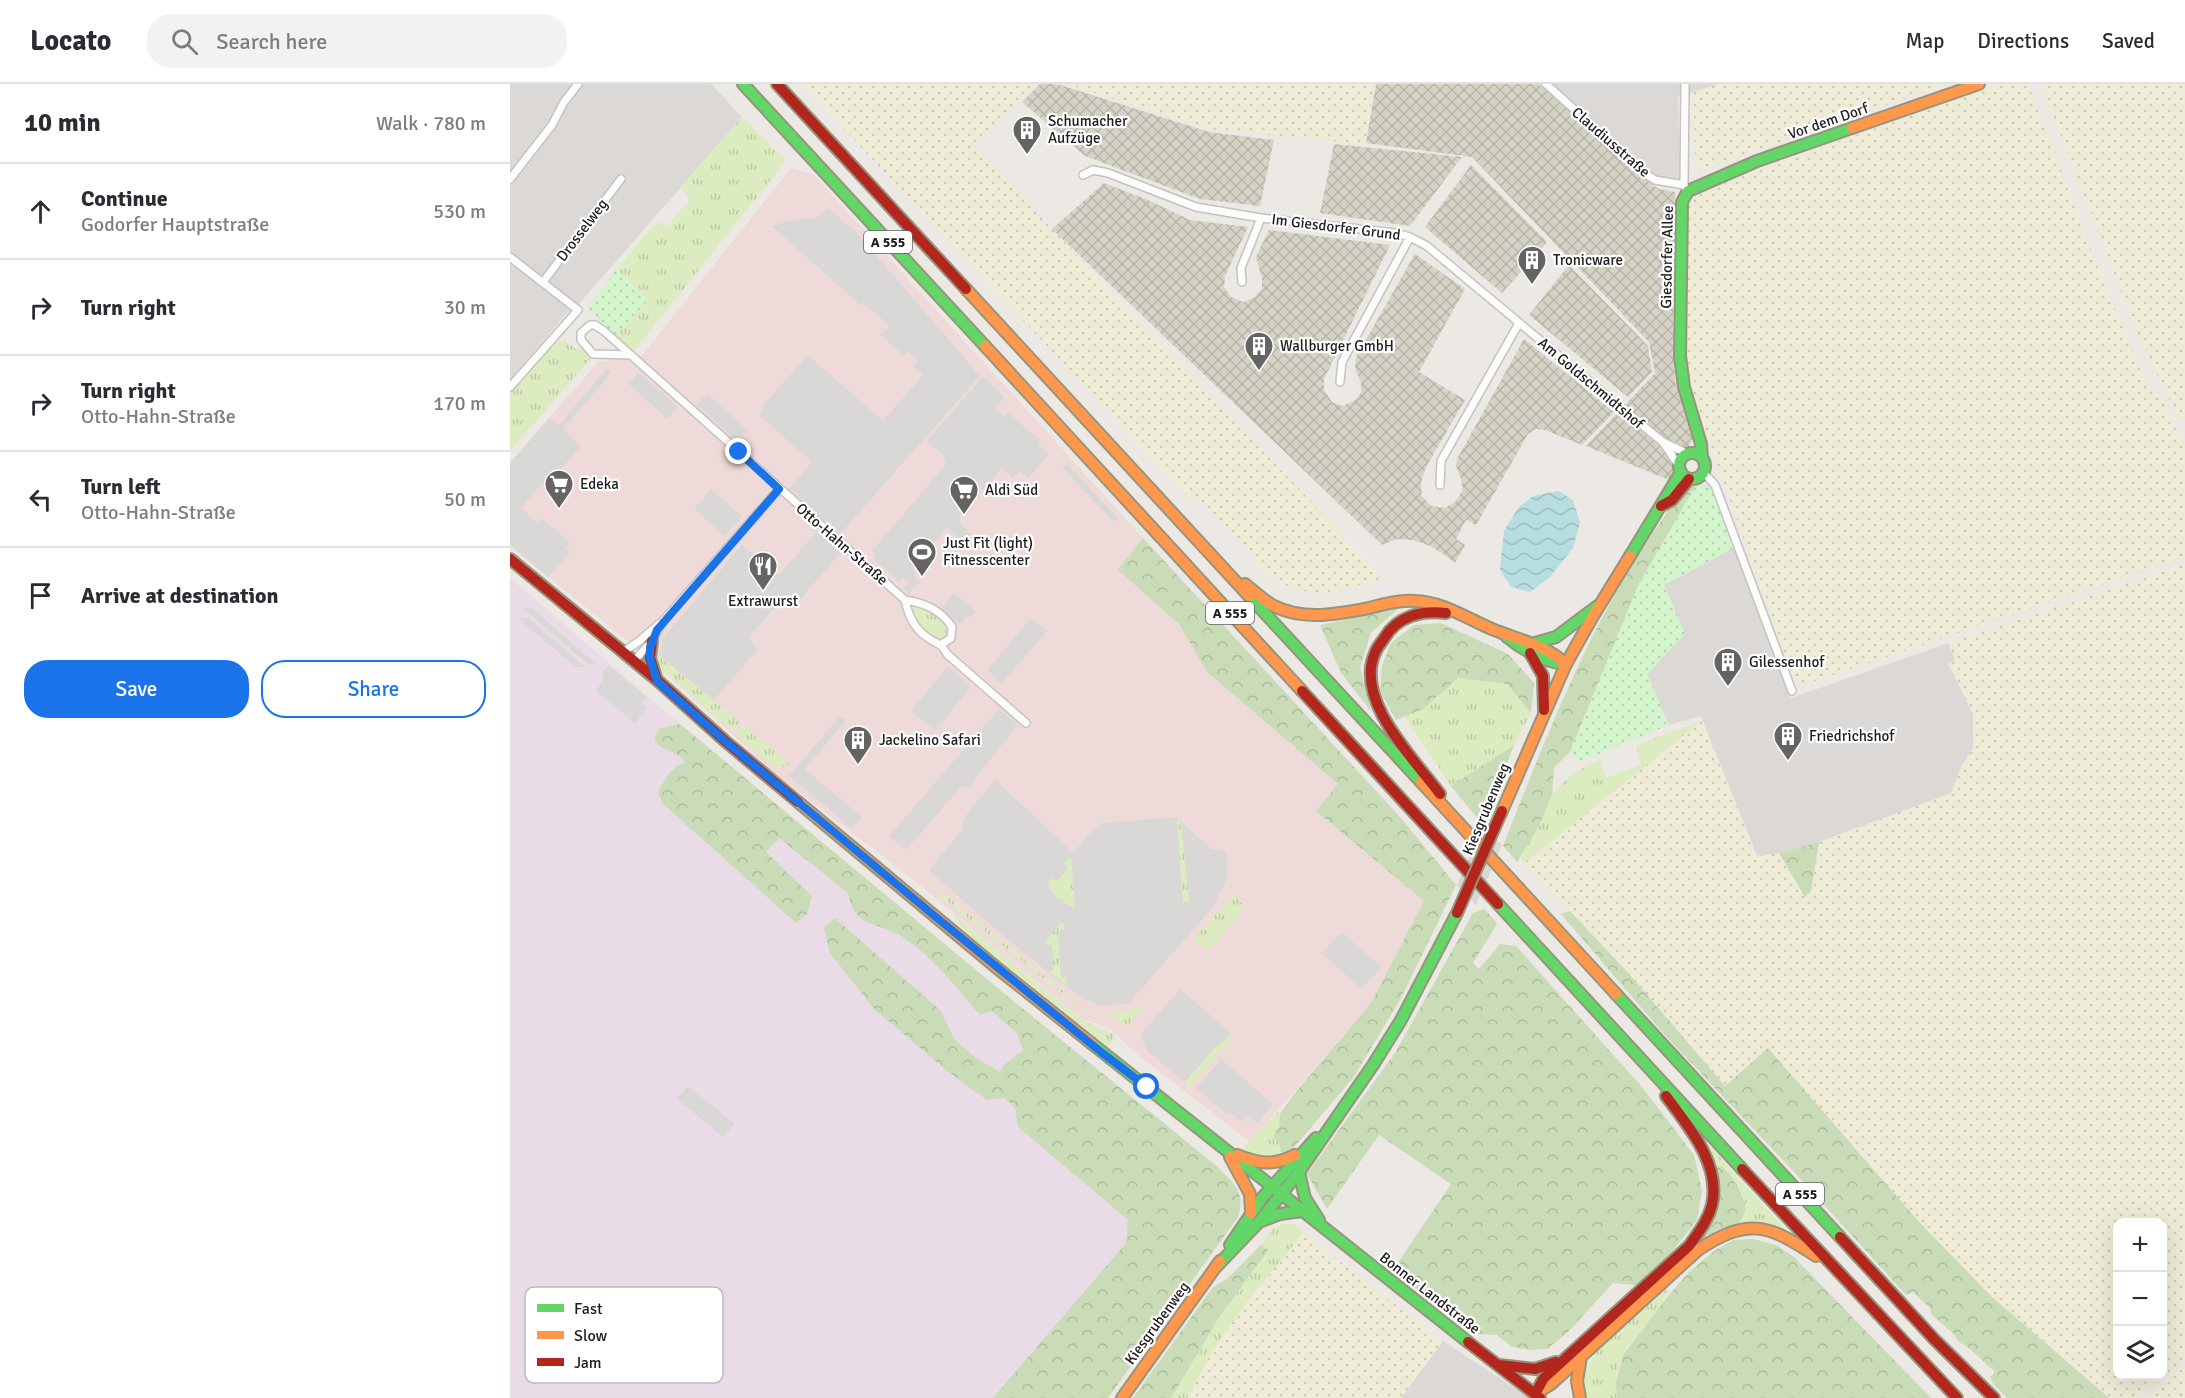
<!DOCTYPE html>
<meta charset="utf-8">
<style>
body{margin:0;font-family:Signika,sans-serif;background:#f2f2f3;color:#2b2b33}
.controls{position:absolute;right:18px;bottom:18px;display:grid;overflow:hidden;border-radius:12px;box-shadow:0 6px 24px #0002}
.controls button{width:54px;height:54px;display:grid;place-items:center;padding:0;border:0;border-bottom:2px solid #e1e1e2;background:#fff;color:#2b2b33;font:30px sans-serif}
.stop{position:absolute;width:18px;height:18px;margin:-14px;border:4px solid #1a73e8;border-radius:50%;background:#fff}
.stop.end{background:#1a73e8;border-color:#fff;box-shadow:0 2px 6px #0008}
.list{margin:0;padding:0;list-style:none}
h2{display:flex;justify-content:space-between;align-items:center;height:78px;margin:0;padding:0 24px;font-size:26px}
h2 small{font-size:20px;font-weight:400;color:#7c7c81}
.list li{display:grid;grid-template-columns:39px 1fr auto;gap:18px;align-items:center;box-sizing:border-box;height:96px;padding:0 24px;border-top:2px solid #e1e1e2}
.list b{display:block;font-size:22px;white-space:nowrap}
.list p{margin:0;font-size:20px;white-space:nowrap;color:#7c7c81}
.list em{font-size:20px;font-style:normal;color:#7c7c81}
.actions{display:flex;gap:12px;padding:18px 24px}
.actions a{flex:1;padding:14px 0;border:2px solid #1a73e8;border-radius:24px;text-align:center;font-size:21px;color:#1a73e8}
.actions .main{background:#1a73e8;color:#fff}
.icon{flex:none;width:33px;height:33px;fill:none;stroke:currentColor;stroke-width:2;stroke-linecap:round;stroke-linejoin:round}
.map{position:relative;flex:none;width:1675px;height:1314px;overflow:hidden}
header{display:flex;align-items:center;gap:36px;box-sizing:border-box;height:84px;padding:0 30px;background:#fff;border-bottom:2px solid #e1e1e2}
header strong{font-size:28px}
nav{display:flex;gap:33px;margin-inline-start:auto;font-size:21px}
.search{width:420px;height:54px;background:#f2f2f3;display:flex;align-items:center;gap:15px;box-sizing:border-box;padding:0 21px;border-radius:24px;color:#7c7c81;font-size:22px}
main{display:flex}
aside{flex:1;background:#fff}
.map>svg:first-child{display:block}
</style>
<header>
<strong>Locato</strong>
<div class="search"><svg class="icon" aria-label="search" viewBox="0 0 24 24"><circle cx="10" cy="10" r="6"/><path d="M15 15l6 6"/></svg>Search here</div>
<nav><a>Map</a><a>Directions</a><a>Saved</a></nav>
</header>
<main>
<aside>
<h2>10 min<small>Walk · 780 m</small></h2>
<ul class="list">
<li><svg class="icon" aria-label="ahead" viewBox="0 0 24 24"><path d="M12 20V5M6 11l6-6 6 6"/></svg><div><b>Continue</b><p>Godorfer Hauptstraße</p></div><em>530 m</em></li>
<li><svg class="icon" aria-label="right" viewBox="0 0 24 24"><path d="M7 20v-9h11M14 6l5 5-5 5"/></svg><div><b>Turn right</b></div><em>30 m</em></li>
<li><svg class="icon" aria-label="right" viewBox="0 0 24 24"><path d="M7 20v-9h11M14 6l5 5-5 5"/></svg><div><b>Turn right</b><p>Otto-Hahn-Straße</p></div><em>170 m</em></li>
<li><svg class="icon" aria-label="left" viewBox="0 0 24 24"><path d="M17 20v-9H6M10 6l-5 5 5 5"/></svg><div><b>Turn left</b><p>Otto-Hahn-Straße</p></div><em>50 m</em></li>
<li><svg class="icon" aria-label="arrive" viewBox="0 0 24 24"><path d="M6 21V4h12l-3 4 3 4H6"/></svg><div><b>Arrive at destination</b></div></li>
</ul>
<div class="actions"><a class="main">Save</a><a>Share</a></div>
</aside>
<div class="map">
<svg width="1675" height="1314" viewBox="0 0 1675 1314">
<defs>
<pattern id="construction-cross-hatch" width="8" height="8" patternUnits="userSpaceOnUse" patternTransform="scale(1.5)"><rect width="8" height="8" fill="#d6d3c6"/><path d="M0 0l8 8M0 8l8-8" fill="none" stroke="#b7b5aa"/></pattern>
<pattern id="farmland-dots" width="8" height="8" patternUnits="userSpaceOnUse" patternTransform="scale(1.5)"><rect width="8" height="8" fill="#eeebd6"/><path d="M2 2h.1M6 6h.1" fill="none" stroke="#ccc9b7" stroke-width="1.8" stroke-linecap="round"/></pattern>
<pattern id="grass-tufts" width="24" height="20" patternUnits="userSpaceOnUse" patternTransform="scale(1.5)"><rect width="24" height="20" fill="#ddebc0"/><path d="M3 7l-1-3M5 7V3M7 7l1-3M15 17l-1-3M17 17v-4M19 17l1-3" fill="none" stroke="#bdc9a5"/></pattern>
<pattern id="forest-crowns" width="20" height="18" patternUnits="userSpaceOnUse" patternTransform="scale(1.5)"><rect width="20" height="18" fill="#c9dbb7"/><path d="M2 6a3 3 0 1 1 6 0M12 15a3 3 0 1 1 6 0" fill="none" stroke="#acbc9d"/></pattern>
<pattern id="park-dots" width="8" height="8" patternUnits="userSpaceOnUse" patternTransform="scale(1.5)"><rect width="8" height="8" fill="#d3f4cd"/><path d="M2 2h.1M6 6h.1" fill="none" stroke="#b5d1b0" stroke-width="1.8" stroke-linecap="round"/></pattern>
<pattern id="water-waves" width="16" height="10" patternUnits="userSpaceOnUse" patternTransform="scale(1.5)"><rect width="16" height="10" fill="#b6dee0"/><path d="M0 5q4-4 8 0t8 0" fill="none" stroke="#9cbec0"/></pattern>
</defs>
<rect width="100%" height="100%" fill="#ece8e4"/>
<!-- residential -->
<path fill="#dbd8d6" d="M0 0H201L232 33 68 221 56 230 0 296Z
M1041 0H1209L1168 13 1170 98 1142 93Z
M1224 464 1281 614 1439 559 1445 576 1438 579 1463 630V665L1452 681 1441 710 1309 758 1269 769 1247 772 1191 632 1159 641 1137 590 1174 550 1154 501Z
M933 1257 1020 1314H891Z"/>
<!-- commercial -->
<path fill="#efdada" d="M281 84 303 90 633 454 609 486 669 540 697 588 829 700 806 727 914 817 861 919 740 1058 628 971 599 944 572 935 400 793 268 692 145 579 0 462V379L88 278 131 273Z"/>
<!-- industrial -->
<path fill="#eadce6" d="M0 494 170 640 680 1088 516 1314H0Z"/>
<!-- religious -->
<path fill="#dad8d6" d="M318 124 346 148 470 292 330 450 279 405 302 378 249 331 254 325 253 321 298 271 373 337 413 291 403 283 408 277 398 267 394 272 370 251 380 242 353 219 350 221 262 142 278 137 305 134Z
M97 284 102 288 53 345 71 362 35 404 31 401 11 424 28 439 32 434 60 459 56 464 60 468 38 493 0 461V379L39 334 48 342Z
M129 288 168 323 157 335 119 300Z
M473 292 494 313 485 324 493 332 497 328 531 357 528 361 539 371 518 394 510 387 503 394 492 384 473 406 469 403 448 427 452 430 448 435 451 437 449 439 461 450 455 455 454 459 436 444 402 484 406 489 404 493 410 498 399 510 393 505 399 498 393 494 389 498 363 475 366 471 362 467 437 379 433 376 435 373 417 357Z
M197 309 238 347 228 358 186 321Z
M557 380 608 434 604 438 553 385Z
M201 405 232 432 215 452 184 425Z
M307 447 331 468 288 518 280 511 274 513 239 553 248 565 204 616 151 573 149 569 152 563V555L232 461 269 491Z
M444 509 466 527 460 534 457 532 450 540 431 524Z
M13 524H22L86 580H78Z
M10 534H18L75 583H66L11 537Z
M521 534 537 547 492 599 477 586Z
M99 581 137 614 132 619 137 624 125 639 86 607 93 595V587Z
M438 582 461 603 425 647 401 627Z
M489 625 505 638 506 643 457 705 453 701 451 703 396 766 379 752Z
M330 632 336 636 295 685 352 733 342 744 279 692Z
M485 695 563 769 578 751 593 739 667 733 701 765 716 767 718 792 703 823 619 919 591 922 574 915 549 897 484 844 419 786 451 747 456 731Z
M831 848 872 883 852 905 811 869Z
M670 905 722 950 704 965 675 998 637 967 631 950Z
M711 975 763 1020 747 1039 737 1031 731 1037 719 1028 717 1030 686 1004Z
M178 1002 225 1040 213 1053 167 1015Z"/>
<!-- construction -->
<path fill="url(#construction-cross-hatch)" d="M530 0H547L699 48 764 56 750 122 690 115 575 72 512 18Z
M866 0H1029L1139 98 1149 105 1165 108 1163 238 1165 298 1182 355 1177 371 1159 396 1076 362 1145 289 1139 258 962 73 856 59Z
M824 60 952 73 900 142 810 129Z
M961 81 1037 158 992 209 915 143Z
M594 99 638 116 680 136 738 143 715 192 714 203 721 213 733 218 744 214 752 205V195L746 173 759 146 880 161 814 295V306L822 318 832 322 844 317 851 309V299L845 285 846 273 905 170 955 205 909 288 955 316 916 383 911 398 912 412 921 422 935 424 945 418 953 406 951 395 946 382 947 375 1014 255 1104 328 1072 361 1035 346 1026 345 1018 350 966 441 956 436 946 455 955 461 945 479 932 469 918 461 903 456 887 455 872 461 542 145Z
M1059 181 1138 262 1142 288 1118 313 1019 231Z"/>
<!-- farmland -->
<path fill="url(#farmland-dots)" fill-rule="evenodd" d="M292 0H526L462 61 874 494 828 507 806 509 782 505 760 491 687 413 682 417Z
M557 0H864L855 60 698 45Z
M1209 0H1436L1186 88 1183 8Z
M1490 0H1518L1591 192 1638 304 1649 309 1675 362V473L1293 601 1284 597 1179 300 1175 267 1179 123 1183 114 1195 105Z
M1531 0H1675V334L1669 336 1629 253Z
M1675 479V1275L1628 1314H1599L1483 1214 1409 1138 1258 964 1215 1002 1121 892 1014 779 1192 637 1247 772 1269 769 1294 812 1301 806 1309 758 1441 709 1452 681 1463 665V630L1438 579 1445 576 1439 559ZM1608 1138H1652V1292H1608Z
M793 1149 933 1257 891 1314H677L704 1264 736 1219Z
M1675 1283V1314H1635L1650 1302Z"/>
<!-- grass -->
<path fill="url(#grass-tufts)" d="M232 33 276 77 124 267 106 251 138 216 107 185 143 142 150 138 158 142 180 115 171 103Z
M54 256 66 265 70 264 81 274 0 367V310L41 262 49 257Z
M402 522 417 525 435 541 436 550 429 554C416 550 404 536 402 522Z
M151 573 230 638 222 647 151 584 146 575Z
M948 594 997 600 1021 629 1004 661 941 702 894 632 913 625Z
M1192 637 1014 779 1010 773 1030 740 1042 711 1062 690 1090 675 1096 694 1131 681 1126 661Z
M232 640 280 680 266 685 225 649Z
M667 735 671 739 679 818 673 819Z
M561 772 565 824C554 819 540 811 538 799L541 794 547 797 558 784 554 779Z
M430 806 569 920 582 927 601 931 633 921 616 944C605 929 583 928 567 921L427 809Z
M723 811 736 823 698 867 684 855Z
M445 831 572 936 603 949 605 952 603 958 597 962 459 852 444 834Z
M551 839 554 840V847L548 849 551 893H557V902L539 887 544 885 542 861H536V857Z
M722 950 724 952 680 1003 675 998 704 965Z
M768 1028 770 1030 769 1043 765 1048 769 1058 780 1068 763 1077 743 1072 733 1064Z
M1180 1040 1282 1153 1250 1141 1229 1139 1236 1129 1217 1086 1210 1082 1205 1083 1209 1118 1201 1139 1185 1161 1197 1142 1203 1086Z
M775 1139 786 1141 793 1149 736 1219 704 1264 677 1314H661L708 1235 757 1167 751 1161 763 1145Z
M1158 1203C1152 1229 1128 1246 1114 1269 1107 1281 1106 1300 1107 1314H1076C1060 1275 1127 1227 1152 1204Z"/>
<!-- forest -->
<path fill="url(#forest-crowns)" d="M1186 401 1128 502 1060 668 1044 684 1042 711 1030 740 1007 778 993 762C1024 684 1054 606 1093 532 1117 488 1145 446 1173 404Z
M633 454 890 733 946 801 890 916 843 994 780 1068H771L769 1058 764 1054 765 1048 769 1043 770 1030 784 1010 861 919 914 817 806 727 828 700 697 588 669 540 608 486Z
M889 524 861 549 850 584 861 627 831 589 810 541Z
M931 539 998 570 1024 599 1021 629 997 600 948 594 913 625 886 636 870 607 872 582 881 559 904 541Z
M170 640 501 915 709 1084C725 1101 736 1109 728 1133L598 1314H483L616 1159 618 1136 507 1042 506 1025 495 1014 477 1016 437 987 364 925 320 869 314 844 325 834 431 927 444 955 466 974 490 988 493 982 513 966 507 949 482 927 470 931C446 904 420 868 387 850 364 837 344 843 338 809L269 754 256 768 302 812 297 830 286 839 153 720 148 709C153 697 162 682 175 678 167 666 153 668 145 657V651L150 644Z
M1004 661 973 741 941 702Z
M1309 758 1301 807 1295 813 1269 769Z
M975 825 987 840 963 879 969 885 990 860 1006 862 1132 1003 1184 1071 1192 1107 1187 1136 1160 1170 1126 1201 1103 1199 1058 1248 1037 1265 1020 1266 1002 1263 987 1251 963 1250 883 1186 941 1100 869 1051 817 1125 797 1090 885 969 963 829Z
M1060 827 1121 892 1215 1002 1258 964 1409 1138 1483 1214 1599 1314H1497L1484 1301 1480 1293 1485 1288 1460 1265 1447 1256 1445 1251 1422 1231 1420 1224 1403 1208 1396 1211 1287 1091 1153 949 1051 830Z
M1211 1082C1222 1090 1235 1112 1235 1126 1235 1131 1232 1134 1229 1139L1209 1145 1185 1161 1201 1139 1209 1118 1205 1083Z
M1243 1155 1266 1161 1283 1172 1421 1314H1107L1106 1299 1113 1271 1155 1216 1177 1190 1204 1167 1223 1156Z
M751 1161 758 1166 708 1235 661 1314H623L703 1203 717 1195Z"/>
<!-- park -->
<path fill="url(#park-dots)" d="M107 185 138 216 106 251 77 225Z
M1186 401H1197L1205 409 1224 464 1154 501 1175 550 1137 590 1159 641 1069 678 1060 668 1128 502Z"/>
<!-- water -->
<path fill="url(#water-waves)" d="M1049 407 1063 416 1070 439 1063 464 1040 493 1020 508 1001 503 990 486 994 447 1008 424 1023 412Z"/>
<!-- pier -->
<path fill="#d8d7d5" d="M973 742 992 761 966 821 947 801Z"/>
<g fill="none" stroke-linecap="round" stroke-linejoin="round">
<!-- street casing -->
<g stroke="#c4c3c1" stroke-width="10">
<path id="street" d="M1036 0 1136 90 1145 96 1174 101
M1175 0 1174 101 1176 105
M573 91 583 86 598 89 686 123 751 134 885 149 900 153 917 162 1132 341 1153 358 1178 370
M0 95 42 41 54 18 68 0
M0 173 68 226 0 303
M33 198 111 95
M732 198 731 184 751 134
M121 271 83 270 71 256V249L80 241H85L94 247 395 516C415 519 431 526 442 543L441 554 432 560
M830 298 832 278 900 153
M1153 358 1169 382
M1194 389 1205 401 1282 607
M930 401 931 377 1009 239
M395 516C399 534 406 548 423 557 432 562 431 560 437 570L516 639
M113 568 128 558 149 540
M124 577 142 557 153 537 269 405"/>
</g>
<!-- fast casing -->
<g stroke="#96947c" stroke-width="14">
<path id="fast" d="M233 0 475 262
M1169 382a13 13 0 1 1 26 0a13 13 0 1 1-26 0Z
M1192 374 1191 360 1174 303 1170 272 1172 118 1178 107 1247 77 1342 44
M1120 472 1171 388
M739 512 911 698
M996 552C1014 567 1033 578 1056 580
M1025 559 1046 553 1086 523
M988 820 1232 1085
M1106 910 1330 1153
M581 959 958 1258
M789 1088 795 1114 809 1136
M749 1138 770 1130 792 1127
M720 1161 752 1114 806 1054
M707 1182 749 1138 789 1088 863 981 891 936 947 829"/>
</g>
<!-- slow casing -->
<g stroke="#96947c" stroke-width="14">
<path id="slow" d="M1342 44 1469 0
M456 205 739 512
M475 262 792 607
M735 500C744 507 754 517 764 522 794 537 828 530 859 524 874 520 889 516 905 517 933 518 956 534 982 545 1008 556 1034 560 1056 580
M911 698 1106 910
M288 718 487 884 581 959
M992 727 1056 580 1083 532 1120 472
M727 1071C749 1080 764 1082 785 1071
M720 1073 740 1110 741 1129
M1025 1310 1041 1300 1188 1166C1238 1133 1258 1140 1306 1172
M612 1314 710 1177
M1070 1314 1067 1297 1071 1273"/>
</g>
<!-- jam casing -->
<g stroke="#96947c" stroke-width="14">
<path id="jam" d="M267 0 456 205
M1151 422 1162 416 1179 395
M0 475 147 596 215 657 288 718
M142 557 140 574 147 596
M1020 569 1033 592 1034 626
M792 607 988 820
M930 710C904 675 844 616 865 569 867 563 872 558 875 553 888 532 912 526 936 529
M1232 1085 1447 1314
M1330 1153 1424 1255 1484 1314
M958 1258 1030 1314
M989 1281 1025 1285 1046 1278
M1025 1310 1034 1294 1179 1162C1188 1149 1198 1137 1202 1121 1211 1080 1179 1043 1156 1012"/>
</g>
<!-- street -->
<use href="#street" stroke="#fcfcfb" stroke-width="7"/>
<!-- fast -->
<use href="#fast" stroke="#63d668" stroke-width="10"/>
<!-- slow -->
<use href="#slow" stroke="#ff974d" stroke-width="10"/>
<!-- jam -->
<use href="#jam" stroke="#b3261e" stroke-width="10"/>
<!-- jam-bridge casing -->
<g stroke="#96947c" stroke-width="14" stroke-linecap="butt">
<path id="jam-bridge" d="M947 829 992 727"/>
</g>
<!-- jam-bridge -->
<use href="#jam-bridge" stroke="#b3261e" stroke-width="10"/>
</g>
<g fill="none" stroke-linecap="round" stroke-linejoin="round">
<!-- route -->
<path stroke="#1a73e8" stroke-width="8" d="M229 368 269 405 147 546 140 564V574L147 597 215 657 427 834 591 968 637 1003"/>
</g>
<!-- icons -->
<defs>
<g id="building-pin" transform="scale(1.5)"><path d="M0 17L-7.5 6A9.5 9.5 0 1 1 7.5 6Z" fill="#656463" stroke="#fff"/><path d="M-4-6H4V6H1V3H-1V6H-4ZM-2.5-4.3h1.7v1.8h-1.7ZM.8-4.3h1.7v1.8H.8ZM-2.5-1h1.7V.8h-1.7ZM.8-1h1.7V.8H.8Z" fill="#fff"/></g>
<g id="supermarket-pin" transform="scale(1.5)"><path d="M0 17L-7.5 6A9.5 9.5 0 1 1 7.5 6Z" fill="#656463" stroke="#fff"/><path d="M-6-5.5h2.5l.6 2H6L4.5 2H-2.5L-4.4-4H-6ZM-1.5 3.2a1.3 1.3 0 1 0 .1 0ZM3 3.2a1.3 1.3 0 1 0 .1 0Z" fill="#fff"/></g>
<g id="stadium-pin" transform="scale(1.5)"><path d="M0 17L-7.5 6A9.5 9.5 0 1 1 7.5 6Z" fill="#656463" stroke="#fff"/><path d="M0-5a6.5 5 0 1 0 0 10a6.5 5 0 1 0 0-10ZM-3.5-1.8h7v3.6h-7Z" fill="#fff"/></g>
<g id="restaurant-pin" transform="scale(1.5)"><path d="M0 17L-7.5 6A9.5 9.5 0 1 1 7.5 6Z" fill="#656463" stroke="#fff"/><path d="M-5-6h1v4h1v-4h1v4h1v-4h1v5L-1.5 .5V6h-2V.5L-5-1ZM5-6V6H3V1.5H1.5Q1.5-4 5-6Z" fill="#fff"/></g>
</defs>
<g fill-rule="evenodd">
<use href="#building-pin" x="517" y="46"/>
<use href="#building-pin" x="1022" y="176"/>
<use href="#building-pin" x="749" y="262"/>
<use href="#supermarket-pin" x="49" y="400"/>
<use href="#supermarket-pin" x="454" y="406"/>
<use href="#stadium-pin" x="412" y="468"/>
<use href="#restaurant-pin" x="253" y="482"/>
<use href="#building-pin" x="1218" y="578"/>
<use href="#building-pin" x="1278" y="652"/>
<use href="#building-pin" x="348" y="656"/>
</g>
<g text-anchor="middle" stroke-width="4.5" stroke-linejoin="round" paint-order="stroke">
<!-- shield labels -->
<g fill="#fff" stroke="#616161" stroke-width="1.5">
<rect x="354" y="147" width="48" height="22" rx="4.5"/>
<rect x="696" y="518" width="48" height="22" rx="4.5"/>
<rect x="1266" y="1099" width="48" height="22" rx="4.5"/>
</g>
<g font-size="14" font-weight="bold" fill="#1d1d1d">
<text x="378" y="163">A 555</text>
<text x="720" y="534">A 555</text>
<text x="1290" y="1115">A 555</text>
</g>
<!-- poi labels -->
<g font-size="15" fill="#1d1d1d" stroke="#fff" text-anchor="start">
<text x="538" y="42">Schumacher<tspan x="538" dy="17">Aufzüge</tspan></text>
<text x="1043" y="181">Tronicware</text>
<text x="770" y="267">Wallburger GmbH</text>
<text x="70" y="405">Edeka</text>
<text x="475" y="411">Aldi Süd</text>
<text x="433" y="464">Just Fit (light)<tspan x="433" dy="17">Fitnesscenter</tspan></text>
<text x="253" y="522" text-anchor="middle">Extrawurst</text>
<text x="1239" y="583">Gilessenhof</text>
<text x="1299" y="657">Friedrichshof</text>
<text x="369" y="661">Jackelino Safari</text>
</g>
<!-- street labels -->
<g font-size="15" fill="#1d1d1d" stroke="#fff">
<text transform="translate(1318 37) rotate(-19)" y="5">Vor dem Dorf</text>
<text transform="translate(1101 58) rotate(41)" y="5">Claudiusstraße</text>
<text transform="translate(826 143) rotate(7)" y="5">Im Giesdorfer Grund</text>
<text transform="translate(72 146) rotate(-53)" y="5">Drosselweg</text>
<text transform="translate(1157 173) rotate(-89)" y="5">Giesdorfer Allee</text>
<text transform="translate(1081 299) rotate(40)" y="5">Am Goldschmidtshof</text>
<text transform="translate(332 460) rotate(41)" y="5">Otto-Hahn-Straße</text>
<text transform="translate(976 725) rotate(-67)" y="5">Kiesgrubenweg</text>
<text transform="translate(920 1209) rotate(38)" y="5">Bonner Landstraße</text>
<text transform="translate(647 1239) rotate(-54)" y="5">Kiesgrubenweg</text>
</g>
</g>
<!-- legend -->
<rect x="15" y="1203" width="198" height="96" rx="9" fill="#fff" stroke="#bbb" stroke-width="1.5"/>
<rect x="27" y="1220" width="27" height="8" fill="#63d668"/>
<rect x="27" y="1247" width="27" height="8" fill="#ff974d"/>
<rect x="27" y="1274" width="27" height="8" fill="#b3261e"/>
<g font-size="16" fill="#1d1d1d">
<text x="64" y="1230">Fast</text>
<text x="64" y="1257">Slow</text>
<text x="64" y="1284">Jam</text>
</g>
</svg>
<div class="controls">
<button>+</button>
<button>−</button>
<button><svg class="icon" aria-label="layers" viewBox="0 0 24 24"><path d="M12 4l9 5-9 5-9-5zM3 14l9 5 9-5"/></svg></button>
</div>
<div class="stop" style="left:637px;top:1003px"></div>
<div class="stop end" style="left:229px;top:368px"></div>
</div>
</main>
